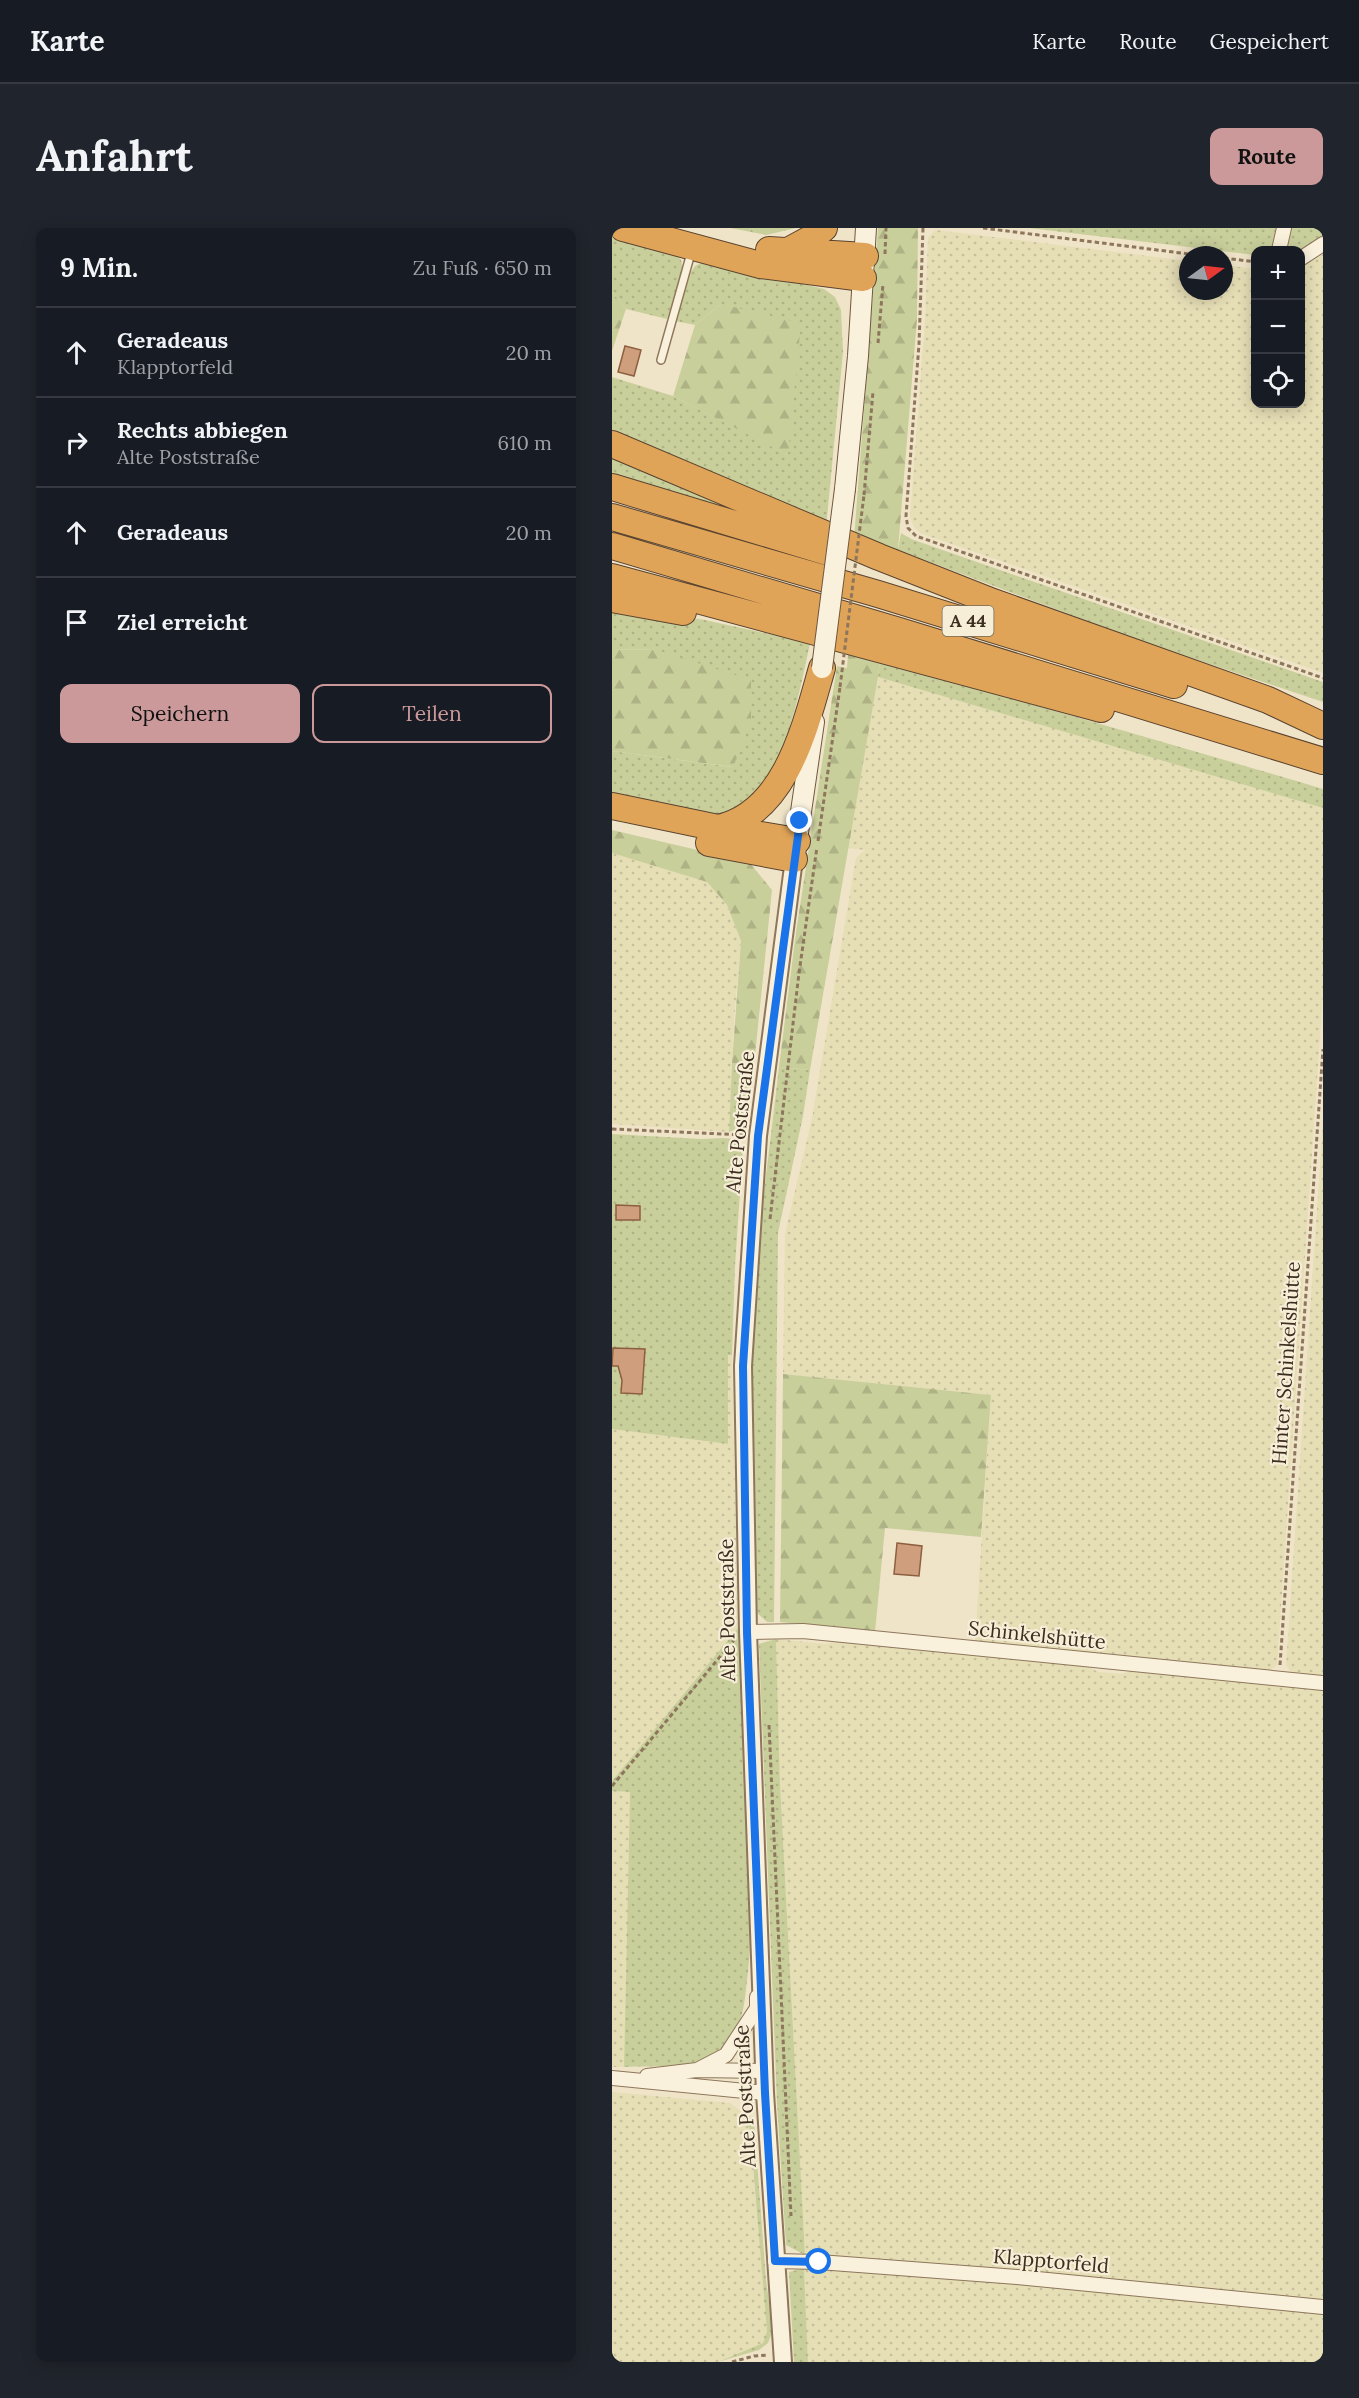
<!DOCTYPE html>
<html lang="de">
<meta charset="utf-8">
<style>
body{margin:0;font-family:Lora,serif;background:#20242c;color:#f1f3f6}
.controls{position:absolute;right:18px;top:18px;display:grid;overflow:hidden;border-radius:12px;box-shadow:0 3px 15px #0003}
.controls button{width:54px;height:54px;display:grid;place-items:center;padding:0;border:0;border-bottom:2px solid #363941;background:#171b24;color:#f1f3f6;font:30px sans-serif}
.compass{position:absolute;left:567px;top:18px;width:54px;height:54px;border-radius:50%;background:#171b24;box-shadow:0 3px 15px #0003;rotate:75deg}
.stop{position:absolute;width:18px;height:18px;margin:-14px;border:4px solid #1a73e8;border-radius:50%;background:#fff}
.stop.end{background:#1a73e8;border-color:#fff;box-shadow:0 2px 6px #0008}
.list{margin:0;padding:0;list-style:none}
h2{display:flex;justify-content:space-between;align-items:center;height:78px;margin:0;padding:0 24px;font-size:26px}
h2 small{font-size:20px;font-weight:400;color:#9ea1a6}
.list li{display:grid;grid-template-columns:39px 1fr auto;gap:18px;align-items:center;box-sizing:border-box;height:90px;padding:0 24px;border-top:2px solid #363941}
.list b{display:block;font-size:22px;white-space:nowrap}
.list p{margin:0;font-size:20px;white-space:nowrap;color:#9ea1a6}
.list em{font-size:20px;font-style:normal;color:#9ea1a6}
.actions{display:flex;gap:12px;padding:18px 24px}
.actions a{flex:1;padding:14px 0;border:2px solid #cc999b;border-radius:12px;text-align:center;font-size:21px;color:#cc999b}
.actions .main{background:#cc999b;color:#111}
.icon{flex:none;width:33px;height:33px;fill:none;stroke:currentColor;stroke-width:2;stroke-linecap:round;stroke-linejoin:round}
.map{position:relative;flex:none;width:711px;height:2134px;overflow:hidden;border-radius:12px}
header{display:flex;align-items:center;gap:36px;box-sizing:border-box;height:84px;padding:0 30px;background:#171b24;border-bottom:2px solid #363941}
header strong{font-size:28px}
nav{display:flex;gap:33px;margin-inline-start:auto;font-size:21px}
.intro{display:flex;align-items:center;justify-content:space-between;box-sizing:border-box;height:144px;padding:0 36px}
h1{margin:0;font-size:42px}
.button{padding:15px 27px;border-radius:12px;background:#cc999b;color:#111;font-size:21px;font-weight:700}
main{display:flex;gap:36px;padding:0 36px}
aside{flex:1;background:#171b24;border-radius:12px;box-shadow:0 3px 15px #0003}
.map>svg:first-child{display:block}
</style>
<header>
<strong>Karte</strong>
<nav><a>Karte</a><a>Route</a><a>Gespeichert</a></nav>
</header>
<div class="intro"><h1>Anfahrt</h1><a class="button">Route</a></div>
<main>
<aside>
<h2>9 Min.<small>Zu Fuß · 650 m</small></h2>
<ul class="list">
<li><svg class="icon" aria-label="ahead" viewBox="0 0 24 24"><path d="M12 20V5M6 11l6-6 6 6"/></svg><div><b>Geradeaus</b><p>Klapptorfeld</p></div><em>20 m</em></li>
<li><svg class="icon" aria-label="right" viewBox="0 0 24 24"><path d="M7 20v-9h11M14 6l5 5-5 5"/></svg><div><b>Rechts abbiegen</b><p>Alte Poststraße</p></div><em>610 m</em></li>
<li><svg class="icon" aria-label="ahead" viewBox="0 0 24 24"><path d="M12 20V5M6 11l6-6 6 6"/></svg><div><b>Geradeaus</b></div><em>20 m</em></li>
<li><svg class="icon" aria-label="arrive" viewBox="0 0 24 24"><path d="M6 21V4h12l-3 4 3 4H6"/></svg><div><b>Ziel erreicht</b></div></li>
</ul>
<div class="actions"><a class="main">Speichern</a><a>Teilen</a></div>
</aside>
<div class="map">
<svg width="711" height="2134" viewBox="0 0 711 2134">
<defs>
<pattern id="farmland-dots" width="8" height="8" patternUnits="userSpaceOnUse" patternTransform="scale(1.5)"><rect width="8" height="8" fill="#e6deb5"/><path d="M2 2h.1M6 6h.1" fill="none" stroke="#c6bf9b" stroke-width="1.8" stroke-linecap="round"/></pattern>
<pattern id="grass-dots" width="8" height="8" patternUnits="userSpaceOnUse" patternTransform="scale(1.5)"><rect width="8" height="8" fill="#c9cf9b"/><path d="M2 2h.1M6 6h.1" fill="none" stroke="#aeb285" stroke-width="1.8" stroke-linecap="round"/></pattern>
<pattern id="forest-firs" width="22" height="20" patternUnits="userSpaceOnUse" patternTransform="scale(1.5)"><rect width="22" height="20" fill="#c9cf9b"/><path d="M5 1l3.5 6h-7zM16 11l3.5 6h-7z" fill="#aeb285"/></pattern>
</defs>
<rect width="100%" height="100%" fill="#f0e4c8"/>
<!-- farmland -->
<path fill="url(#farmland-dots)" d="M324 2 576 33V63H612V37L643 41 644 176H688L689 38 711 26V445L308 305 302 299 298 289 313 92 316 10Z
M266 449 711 580V765L665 1437 655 1445 363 1413 379 1167 171 1146 173 1006 200 890 244 630 253 622 236 620Z
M0 625 95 654 115 677 129 713 122 792 117 904 0 896Z
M711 893V1450L682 1448 674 1437Z
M116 1126 120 1127 126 1400 0 1553V1201L115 1216Z
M164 1411 214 1416 228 1413 472 1436 486 1444 510 1446 526 1441 711 1459V2077L193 2027 168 1555Z
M0 1563 18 1564 12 1839H0Z
M0 1864 118 1875 130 1884 136 1893 154 2074 155 2103 151 2115 106 2134H0Z
M226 2039 711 2086V2134H196L192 2040Z"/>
<!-- grass -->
<path fill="url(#grass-dots)" d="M417 0H668L662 22H644L643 27Z
M677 0H711V8L688 22H677L674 19Z
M0 6 60 22 69 32 71 43 55 91 14 81 0 64Z
M93 33 212 61 223 69 229 82 231 124 214 300 0 206V149L61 168 176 226 109 76 83 97 63 93 79 44 83 38Z
M0 223 169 294 0 247Z
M289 305 299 311 711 454V474L532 414 286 322Z
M0 378 93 392 198 415C190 454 172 546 141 571 131 579 117 586 106 593L0 573V523L120 539 45 422 0 421Z
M268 432C416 476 564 517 711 561V580L266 449Z
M120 835 142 837 134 891 127 900 117 904Z
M167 839 198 842 191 888 166 1005 162 1394H155L145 1385C141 1283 137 1181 142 1080 146 999 158 919 167 839Z
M0 906 90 911 111 910 122 911 131 920 123 1038 120 1127H116V1216L0 1201Z
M126 1400C130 1465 132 1531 135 1597 137 1651 142 1707 134 1761 132 1781 128 1805 113 1820 87 1843 44 1837 12 1839L18 1564 0 1563V1553Z
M164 1411 168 1555 193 2027 174 2017 165 1875 147 1416Z
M130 1884 136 1886 142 1894 154 2052 161 2102 156 2115 147 2122 106 2134 151 2115 155 2103 138 1902Z
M192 2040 196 2134H182L177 2044Z"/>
<!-- forest -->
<path fill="url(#forest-firs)" d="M118 0H184L154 7Z
M266 0H306L305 91 286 322 242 311Z
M0 64 14 81 0 123Z
M109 76 189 95 176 227 61 168 83 97Z
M0 421 45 422 139 452V492L121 539 0 523Z
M236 426 268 432 266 449 198 842 167 839 184 704 225 438 235 440Z
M0 602 137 634 160 662 142 837 120 835 129 713 115 677 95 654 0 625Z
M171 1146 379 1167 369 1309 273 1300 263 1404 168 1394Z"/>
<!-- building -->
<path fill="#cf9f7d" stroke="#8d5f41" stroke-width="1.5" d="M13 118 29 122 22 148 6 144Z
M4 977 28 978V992H4Z
M1 1120 33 1121 30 1166 9 1165 10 1152 6 1138H0Z
M285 1315 310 1318 307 1348 282 1346Z"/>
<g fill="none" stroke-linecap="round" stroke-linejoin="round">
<!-- service casing -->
<g stroke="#8d765c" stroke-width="10">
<path id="service" d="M49 132 79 25"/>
</g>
<!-- minor casing -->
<g stroke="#8d765c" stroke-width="16">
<path id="minor" d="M667 22 672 0
M688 31 711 16
M136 1404 191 1403 711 1455
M85 1842 114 1827 145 1780V1769
M35 1848 85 1842 152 1843
M0 1850 153 1865
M163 2033 207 2034 405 2049 711 2079"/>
</g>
<!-- tertiary casing -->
<g stroke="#8d765c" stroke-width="20">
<path id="tertiary" d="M171 2134 153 1865 136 1404 131 1138 146 908 182 631"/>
</g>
<!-- secondary casing -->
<g stroke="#6f573f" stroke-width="22">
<path id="secondary" d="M233 261 246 128 254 0
M183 625 202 494"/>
</g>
<!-- motorway casing -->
<g stroke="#5b4430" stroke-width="28">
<path id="motorway" d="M11 0 148 37 251 50
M157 22 253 28
M174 24 198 11 212 0
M0 216 267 329 381 374 656 472 711 498
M0 259 222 326
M0 289 266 366 562 457
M0 318 287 403 711 533
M0 349 489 481
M0 371 71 384
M0 578 106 600 185 613
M106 600C174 585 193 499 210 440
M97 615 182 631"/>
</g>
<!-- path -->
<path stroke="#8d765c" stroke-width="3" stroke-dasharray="4.5 3" stroke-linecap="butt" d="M311 0 307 116 294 288 296 300 304 308 711 450
M371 0 585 27
M273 26 274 0
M612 30 644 34
M266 115 271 56
M252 267 261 164
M206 613 228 459
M0 901 133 907
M158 991 187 745 205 619
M668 1437 711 821
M157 1497 179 1988
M0 1558 122 1412
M120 2134 142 2128 156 2127"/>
<!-- service -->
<use href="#service" stroke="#faf1dc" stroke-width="7"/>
<!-- minor -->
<use href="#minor" stroke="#faf1dc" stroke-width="14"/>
<!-- tertiary -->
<use href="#tertiary" stroke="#faf1dc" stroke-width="16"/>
<!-- secondary -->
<use href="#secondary" stroke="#faf1dc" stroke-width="20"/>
<!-- motorway -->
<use href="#motorway" stroke="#e0a458" stroke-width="26"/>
<!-- secondary-bridge casing -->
<g stroke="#6f573f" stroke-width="22" stroke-linecap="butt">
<path id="secondary-bridge" d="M210 440 233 261"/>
</g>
<!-- path-bridge -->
<path stroke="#8d765c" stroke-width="3" stroke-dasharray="4.5 3" stroke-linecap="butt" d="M228 459 252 267"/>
<!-- secondary-bridge -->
<use href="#secondary-bridge" stroke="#faf1dc" stroke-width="20"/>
</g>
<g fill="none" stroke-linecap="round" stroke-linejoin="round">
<!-- route -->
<path stroke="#1a73e8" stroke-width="8" d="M188 593 146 908 131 1138 135 1404 153 1865 163 2033 207 2034"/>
</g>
<g text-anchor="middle" stroke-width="4.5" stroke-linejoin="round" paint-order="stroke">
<!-- shield labels -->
<rect fill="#f7eed8" stroke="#756857" stroke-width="1.5" x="330.5" y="378" width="51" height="30" rx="4.5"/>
<g font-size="18" font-weight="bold" fill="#3d2e20">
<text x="356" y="399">A 44</text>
</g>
<!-- street labels -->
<g font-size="20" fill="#3d2e20" stroke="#f7eed8">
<text transform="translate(128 894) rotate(-84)" y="7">Alte Poststraße</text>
<text transform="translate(674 1135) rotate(-86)" y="7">Hinter Schinkelshütte</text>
<text transform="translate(115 1382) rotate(-91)" y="7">Alte Poststraße</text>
<text transform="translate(425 1407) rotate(6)" y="7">Schinkelshütte</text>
<text transform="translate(133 1868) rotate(-93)" y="7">Alte Poststraße</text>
<text transform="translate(439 2033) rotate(5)" y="7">Klapptorfeld</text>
</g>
</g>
</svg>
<div class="controls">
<button>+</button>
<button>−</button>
<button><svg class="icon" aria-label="locate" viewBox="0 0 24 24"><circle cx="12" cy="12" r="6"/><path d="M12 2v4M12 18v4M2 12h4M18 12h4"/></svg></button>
</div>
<svg class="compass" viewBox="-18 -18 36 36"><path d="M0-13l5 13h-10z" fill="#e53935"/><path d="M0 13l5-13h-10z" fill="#9ea1a6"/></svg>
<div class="stop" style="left:207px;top:2034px"></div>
<div class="stop end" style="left:188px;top:593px"></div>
</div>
</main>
